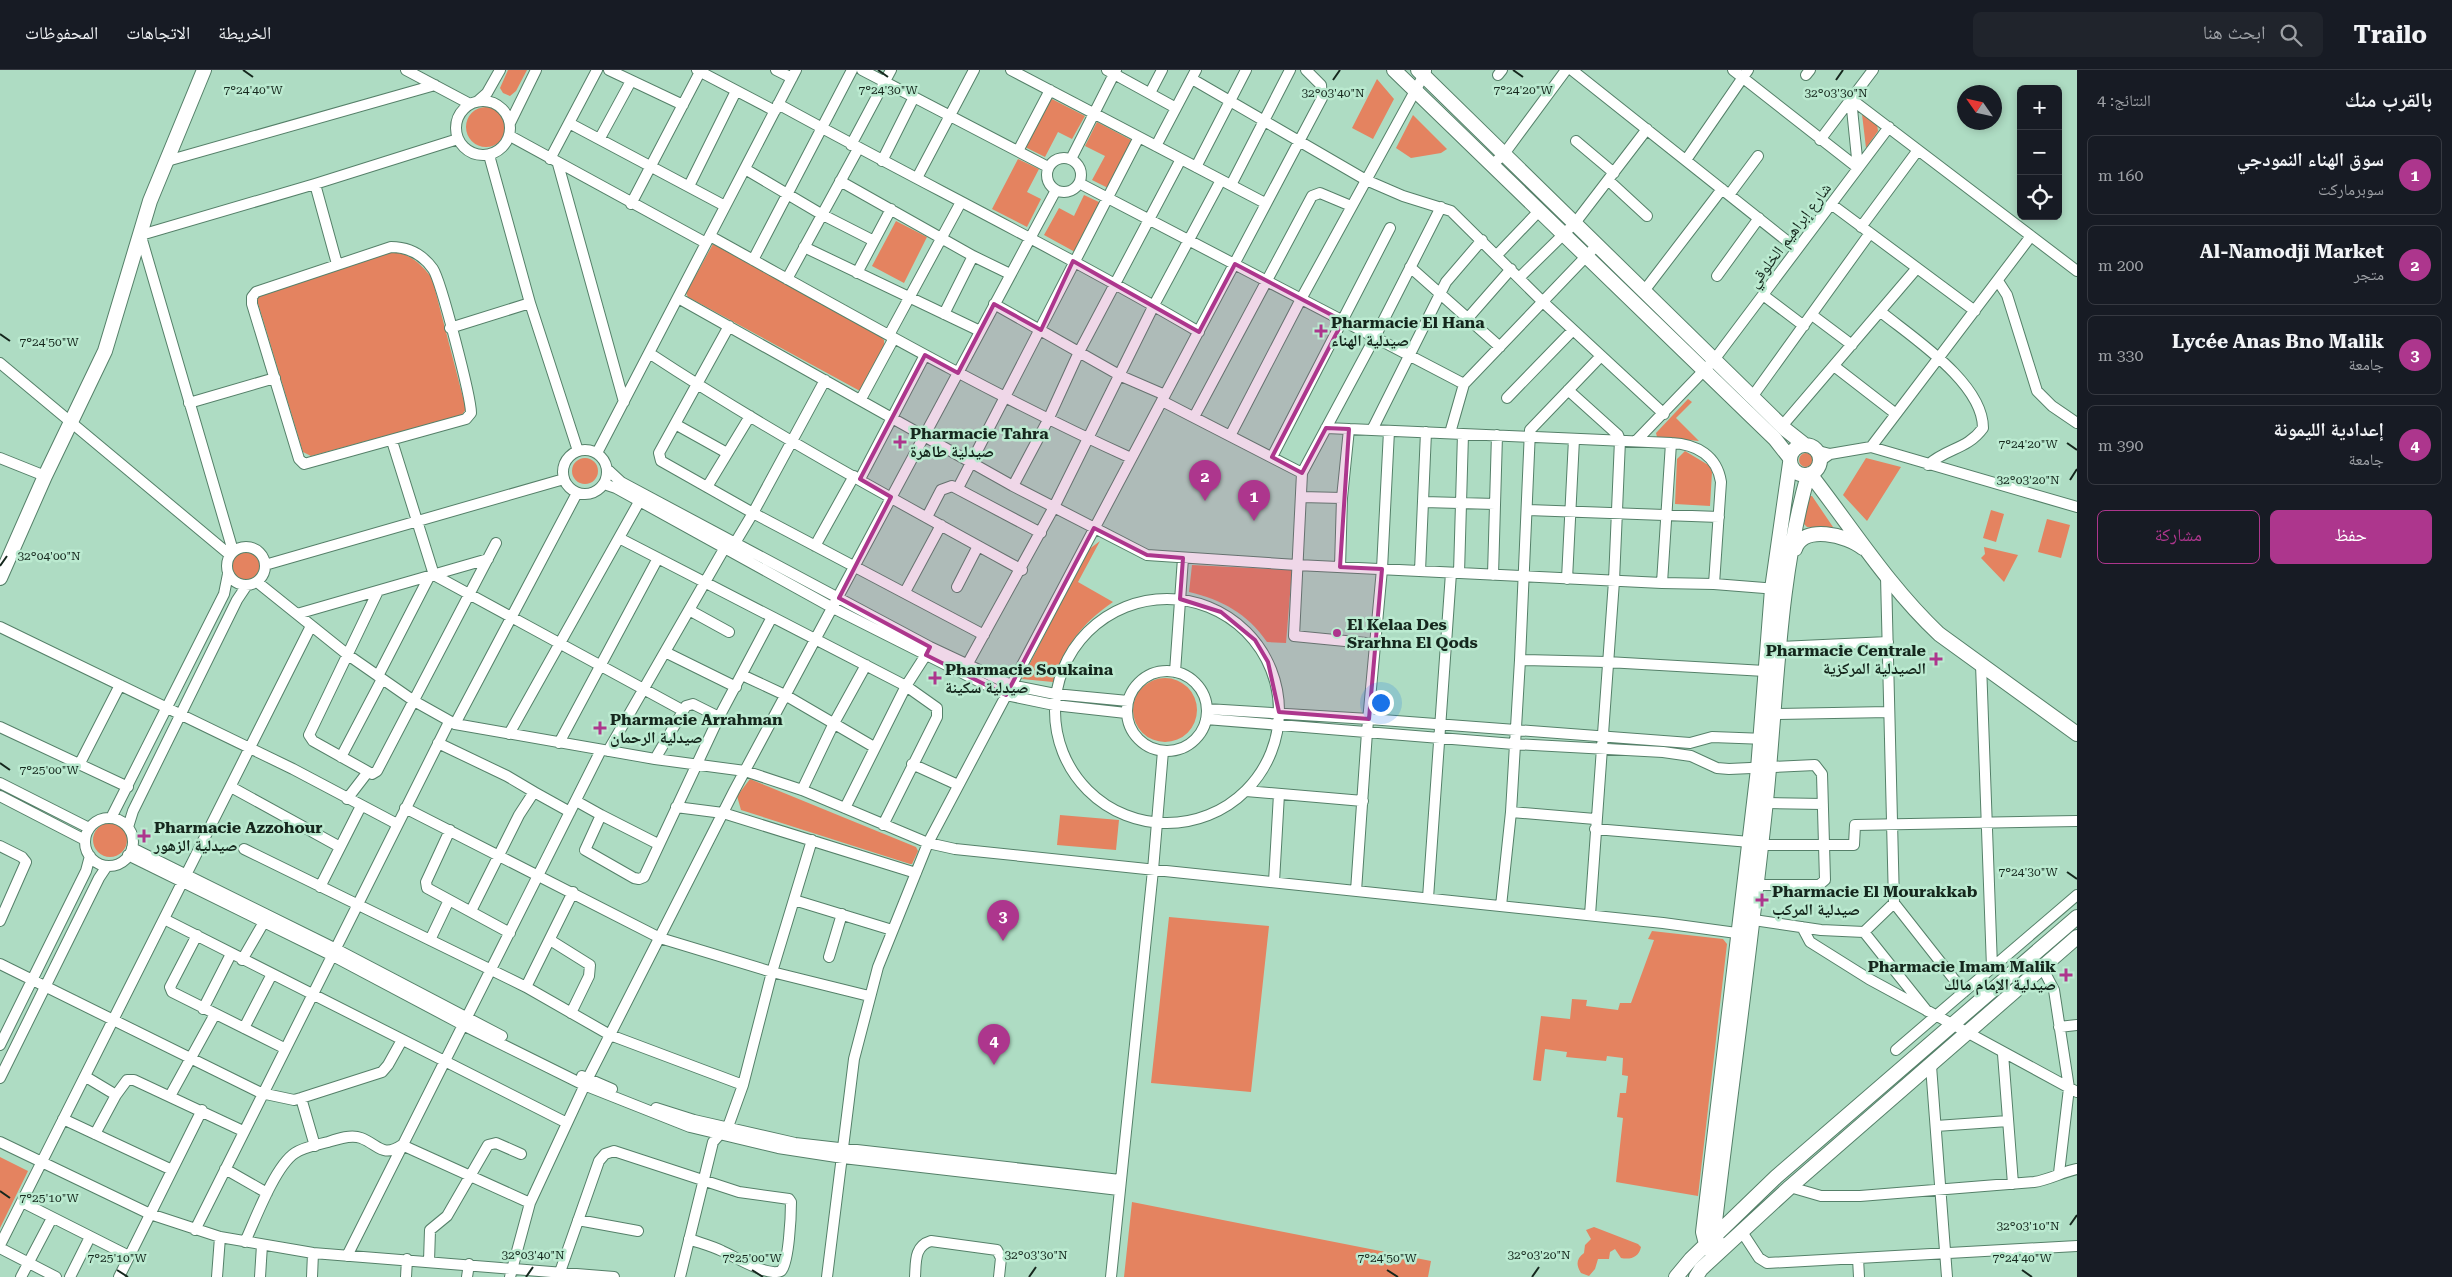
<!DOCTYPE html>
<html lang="ar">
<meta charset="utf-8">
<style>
body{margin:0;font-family:"Roboto Serif","Noto Naskh Arabic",serif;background:#20242c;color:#f1f3f6;direction:rtl}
.controls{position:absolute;right:15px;top:15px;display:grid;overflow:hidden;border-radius:8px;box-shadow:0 2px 8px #0003}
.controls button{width:45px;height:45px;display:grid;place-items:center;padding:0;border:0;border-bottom:1px solid #363941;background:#171b24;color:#f1f3f6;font:25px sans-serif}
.compass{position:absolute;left:1957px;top:15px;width:45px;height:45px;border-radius:50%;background:#171b24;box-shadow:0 2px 8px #0003;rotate:304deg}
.you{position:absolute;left:1380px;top:632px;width:18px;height:18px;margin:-12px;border:4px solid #fff;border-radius:50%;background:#1a73e8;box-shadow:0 0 0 8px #1a73e833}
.badge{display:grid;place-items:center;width:32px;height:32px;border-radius:50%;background:#ad368d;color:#fff;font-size:16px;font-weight:700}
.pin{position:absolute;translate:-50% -41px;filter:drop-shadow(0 1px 2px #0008)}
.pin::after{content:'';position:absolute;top:26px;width:18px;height:15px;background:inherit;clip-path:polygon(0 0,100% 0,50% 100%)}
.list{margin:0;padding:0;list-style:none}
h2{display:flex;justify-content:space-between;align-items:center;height:65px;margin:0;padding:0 20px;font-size:21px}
h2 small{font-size:16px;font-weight:400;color:#9ea1a6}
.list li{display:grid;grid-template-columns:32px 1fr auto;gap:15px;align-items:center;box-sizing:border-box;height:80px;margin:0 10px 10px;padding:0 10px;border:1px solid #363941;border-radius:8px}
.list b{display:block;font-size:19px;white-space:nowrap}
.list p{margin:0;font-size:16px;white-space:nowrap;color:#9ea1a6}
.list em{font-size:16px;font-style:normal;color:#9ea1a6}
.actions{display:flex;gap:10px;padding:15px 20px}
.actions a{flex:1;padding:11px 0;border:1px solid #ad368d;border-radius:8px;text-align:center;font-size:18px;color:#ad368d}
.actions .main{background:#ad368d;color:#fff}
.icon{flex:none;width:28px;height:28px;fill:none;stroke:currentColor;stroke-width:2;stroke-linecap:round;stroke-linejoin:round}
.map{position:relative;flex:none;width:2077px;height:1207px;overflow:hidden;direction:ltr}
header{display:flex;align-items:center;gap:30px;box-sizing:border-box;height:70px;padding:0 25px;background:#171b24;border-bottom:1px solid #363941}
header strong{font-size:24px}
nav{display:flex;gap:28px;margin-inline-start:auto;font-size:18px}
.search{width:350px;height:45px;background:#20242c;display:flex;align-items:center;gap:12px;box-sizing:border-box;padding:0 18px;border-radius:8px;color:#9ea1a6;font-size:19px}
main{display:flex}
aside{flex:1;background:#171b24}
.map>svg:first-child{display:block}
</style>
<header>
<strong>Trailo</strong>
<div class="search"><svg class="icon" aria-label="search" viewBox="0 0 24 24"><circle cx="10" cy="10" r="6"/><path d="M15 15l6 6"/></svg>ابحث هنا</div>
<nav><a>الخريطة</a><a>الاتجاهات</a><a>المحفوظات</a></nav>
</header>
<main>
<aside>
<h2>بالقرب منك<small>النتائج: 4</small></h2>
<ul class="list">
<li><span class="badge">1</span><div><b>سوق الهناء النمودجي</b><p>سوبرماركت</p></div><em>160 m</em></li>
<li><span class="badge">2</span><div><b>Al-Namodji Market</b><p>متجر</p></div><em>200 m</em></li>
<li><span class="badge">3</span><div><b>Lycée Anas Bno Malik</b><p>جامعة</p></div><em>330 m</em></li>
<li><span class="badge">4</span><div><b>إعدادية الليمونة</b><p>جامعة</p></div><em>390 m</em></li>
</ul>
<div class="actions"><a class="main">حفظ</a><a>مشاركة</a></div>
</aside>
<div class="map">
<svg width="2077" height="1207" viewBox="0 0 2077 1207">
<rect width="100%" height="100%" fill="#aedcc3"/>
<!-- green -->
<path fill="#e48360" d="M508 0H527L516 21 510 26 503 23 500 18Z
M1377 9 1394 29 1373 69 1352 58Z
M1050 28 1085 46 1072 69 1058 62 1045 87 1025 77Z
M466 57a20 20 0 1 1 40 0a20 20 0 1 1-40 0Z
M1862 44 1877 54 1878 61 1866 78Z
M1413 45 1447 79 1441 83 1411 88 1396 78Z
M1097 52 1133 71 1108 118 1092 110 1105 86 1085 76Z
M1018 89 1039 99 1027 122 1041 129 1027 157 992 139Z
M1084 125 1101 133 1075 182 1044 165 1059 138 1074 146Z
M896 151 927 167 904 213 872 196Z
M713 174 879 264 884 270V276L860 321 688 227 686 223Z
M383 181C407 182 417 189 432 208L466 339 462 345 311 386 303 382 257 230 260 223Z
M1688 329 1692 332 1676 348 1699 371 1657 367 1656 363Z
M1685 381 1710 396 1712 402 1710 436 1675 434 1677 389Z
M1799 390a7 7 0 1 1 14 0a7 7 0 1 1-14 0Z
M572 401a13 13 0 1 1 26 0a13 13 0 1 1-26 0Z
M1866 388 1901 397 1867 451 1843 425Z
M1809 426H1812L1833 457 1831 459 1807 457 1804 454Z
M1991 440 2004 444 1996 472 1983 468Z
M2047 449 2070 455 2061 488 2038 482Z
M1100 471 1078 512 1113 532C1080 555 1066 575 1053 612L1022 609 1088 480Z
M1984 477 2018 485 2004 512 1981 488 1985 484Z
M229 495a17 17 0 1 1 34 0a17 17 0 1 1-34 0Z
M1192 495 1292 500 1286 573 1267 572C1247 543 1222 530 1189 522Z
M1133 640a32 32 0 1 1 64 0a32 32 0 1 1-64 0Z
M750 709 916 777 918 781 912 794H910L741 740 737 726Z
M1060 745 1119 750 1116 780 1057 775Z
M93 770a17 17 0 1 1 34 0a17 17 0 1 1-34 0Z
M1169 847 1269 856 1251 1022 1151 1013Z
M1652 861 1723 869 1727 874 1698 1126 1616 1112 1623 1048 1617 1047 1620 1023H1626L1628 1006 1622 1005 1623 988 1607 986 1606 991 1566 987 1567 982 1545 979 1541 1011 1533 1010 1541 946 1570 949 1572 929 1587 930 1586 936 1618 940 1620 933H1631L1654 870 1648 869Z
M0 1087 28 1101 0 1158Z
M1132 1132 1431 1191 1428 1207H1124Z
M1594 1157 1638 1174 1641 1177C1639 1187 1631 1190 1621 1188L1615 1179 1610 1182 1609 1189H1598L1595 1199 1589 1206 1581 1203C1576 1195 1576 1189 1584 1183L1585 1175 1591 1169 1586 1160Z"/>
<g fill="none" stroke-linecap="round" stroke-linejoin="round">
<!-- minor casing -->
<g stroke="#558069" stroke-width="12">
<path id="minor" d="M406 0 470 34
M609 0 683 35
M697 0 775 41
M776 0 792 8
M862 0 1048 97
M1011 0 1265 133
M1107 0 1176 38
M1572 0 1797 179
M1733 0 1858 98
M1498 5 1502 0
M1806 5 1810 0
M1192 9 1366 110 1403 126 1451 141 1543 232 1664 344
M1150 23 1162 0
M1851 29 2077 201
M1851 29 1858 98
M456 58a27 27 0 1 1 54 0a27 27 0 1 1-54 0Z
M478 31 487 23 500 0
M778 34C918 111 1061 181 1199 262
M510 53 536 0
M569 53 725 136
M510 66 706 173
M600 68 631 11
M1820 70 1873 0
M1576 71 1614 103
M851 75 891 0
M1156 76 1196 0
M1018 81 1050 20
M489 85 530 233 578 381
M1047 105a17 17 0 1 1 34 0a17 17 0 1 1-34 0Z
M550 89 597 0
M1071 89 1116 0
M1686 90 1748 0
M167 91 435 15
M882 91 914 27
M558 94 624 332
M1492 95 1504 84 1566 0
M1196 97 1246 0
M745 99 821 144 874 171
M917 108 974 0
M1608 110 1647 146
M840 111 973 186 1010 204
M1079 113 1464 314
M315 114 337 194
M1231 115 1290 0
M689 116 736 21
M1729 125 1758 86
M631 134 701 0
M1831 134 1975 241
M1861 157 1918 80
M140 163 233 481
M141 165 315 114 458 69
M710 166C849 243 987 323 1131 388
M391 177C409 177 423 185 433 199 441 211 471 327 471 343L466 349 304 394 299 389 252 234V227L256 222Z
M804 177 980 261
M1497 185 1539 141
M753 190 852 0
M1410 197 1500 277
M857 203 891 139
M1717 206 1759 148
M1519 208 1575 153 1647 59
M787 209 858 79
M1998 211 2007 225 2037 321 2052 336 2077 353
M1644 221 1722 119
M1763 225 1804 256
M678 228 1013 416 1147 485 1297 495 1662 513 1714 514 1777 519
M994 234 1121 306 1165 325
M1881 242C1913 268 1983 313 1983 358 1967 380 1946 378 1928 395
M944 244 973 186
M1812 245 1852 275
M1468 248 1511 199
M729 256 659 383 661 391 753 443 984 565
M450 258 530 233
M889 265 961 132
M649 283C769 362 896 431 1022 500
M0 293 230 485
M1834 296 1896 344
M1568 320 1618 365 1620 370 1614 511 1590 845
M1752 327 1870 163
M1507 328 1573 260
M861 329 894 268
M1162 331 1302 403
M189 333 275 308
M1194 347 1312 126 1320 123 1351 136
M675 354 727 383
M1782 356 1917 198
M1326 358 1671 373C1697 374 1717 386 1721 412L1714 514
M1372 360 1446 212 1482 170
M1450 363 1464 314 1597 175
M1230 366 1301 229 1426 1
M392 371 434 505 682 640
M1636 371 1714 290 1889 57
M1871 377 2077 437
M563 402a22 22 0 1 1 44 0a22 22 0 1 1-44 0Z
M1818 381 1830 384 1820 391
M597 383 796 0
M1830 384 1871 377 2031 166
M1272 387 1390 158
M0 388 45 406
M607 399 621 412 930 577 1011 615 1055 624 1128 631
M860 409 925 285
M604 414 616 418 833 538 1006 625 1054 635 1126 643
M1013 416 1048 350 1079 282 1181 89
M707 417 750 346
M958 418 1139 67
M1301 427 1342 428
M1424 432 1495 434
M1528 440 1719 447
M927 447 941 420 952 416 1041 463
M619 468 906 616 937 638V647L883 755
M815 476 854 406
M227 496a19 19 0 1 1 38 0a19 19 0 1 1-38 0Z
M265 495 564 409
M1340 497 1342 428 1349 359
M1420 501 1426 362
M1459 503 1463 364
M1493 505 1497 365
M1886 506 1894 833 1964 922
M1567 509 1574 369
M257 512 348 585 414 631 455 654 655 689 745 701 802 720 928 773 955 779 1663 853 1744 864
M1662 513 1671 373
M957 517 978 476
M378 521 309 665 313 671 372 704 377 701 496 473
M905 522 941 455
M1055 641a112 112 0 1 1 224 0a112 112 0 1 1-224 0Z
M689 540 729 562
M297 544 488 489
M0 557 293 699 397 754
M1376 574 1294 566 1302 403 1375 267 1441 137
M1780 577 1888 572
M665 582 736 617
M1520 590 1607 592 1765 601
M1981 594 1992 897
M967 595 1054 437 1154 235 1221 110
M1127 641a40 40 0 1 1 80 0a40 40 0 1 1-80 0Z
M1175 602 1183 488
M742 605 785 625 874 677
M378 606 429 507
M1207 639 1369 649 1690 673 1712 667 1766 669
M1775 644 1889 642
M1206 649 1514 674 1663 682 1691 686 1717 698 1729 699 1815 695 1822 704 1825 810 1819 815H1755
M455 654 577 423
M0 657 128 717
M509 664 639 432
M438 673 507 706 534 722 519 745 471 841
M559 673 658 488
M608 681 724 479 735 473 753 443 825 310
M341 687 382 609
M655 689 686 636 693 634 719 647
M912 694 958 715
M79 695 120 615
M0 713 89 758
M231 717 340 777
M802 720 834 653 866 595
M1246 721 1363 731
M534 722 570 742
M0 726 85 770
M347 729 367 703
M576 731 601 745 585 780 634 808 639 809 644 807 719 647 772 547
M1766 733 1823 734
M676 737 723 743 916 803
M405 738 660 868 772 902 869 926
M845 738 906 616 929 580
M1511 742 1595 749
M601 745 658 774
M111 748 224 524 228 504
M85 772a24 24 0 1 1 48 0a24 24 0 1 1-48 0Z
M128 757 133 741 237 530 247 515
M1595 759 1750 772
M450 760 426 812 427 818 510 863
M1760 775H1854L1855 755 2077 751
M0 776 22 787 26 792 0 851
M132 778 336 879 502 966
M244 779 526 917 610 965 743 1015
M128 785 333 886 463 955 584 1015 690 1057 778 1078 843 1088 1119 1120
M1274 812 1279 724
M320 817 361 736
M1356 821 1367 662 1382 499 1389 361
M1428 828 1451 503
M794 830 892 860
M1501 836 1511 742 1520 590 1530 360 1601 286
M164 849 567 1053
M1747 849 1821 860 1864 862 1894 833
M1802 857 1810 872 1869 909 2077 1022
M1864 862 1927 941
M197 865 170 917 172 922 284 978
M430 870 449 830
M550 870 590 895 589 906 571 943
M829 887 842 844
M242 890 264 852
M0 894 261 1023 294 1030 301 1028 382 1002 388 995 402 970
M2042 897 2054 920 2069 1018 2059 1103
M526 917 573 822
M203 939 231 884
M2059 957 2077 955
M244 958 272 904
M0 975 86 801 90 786
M1896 980 2077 825
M2003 984 2013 1114
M1931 996 1947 1207
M582 1006 612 1019
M86 1007 116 1025 127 1010H134L243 1061
M0 1008 99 808 107 796
M170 1026 215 944
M301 1028 315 1076
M656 1038 694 1050 795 1073 1120 1110
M63 1049 172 1100
M1936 1056 2008 1051
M95 1064 116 1025
M0 1072 150 1144 220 1167 313 1183 614 1207
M225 1099 267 1123
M1790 1117 1821 1126H1860L2034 1112C2049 1110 2062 1102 2077 1099
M22 1132 129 1186
M578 1150 638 1161
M195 1160 449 652
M1742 1162 1759 1188 1767 1193 2077 1176
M245 1172C255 1150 275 1096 295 1083 304 1077 317 1075 328 1072 337 1069 351 1064 361 1068 379 1075 382 1088 402 1075L530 1133
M0 1175 311 556
M0 1178 56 1207
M347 1186 601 680
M1858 1188 1859 1207
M429 1191 430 1160 447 1146 488 1075 496 1073 521 1084
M560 1202 599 1091 605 1084 614 1081 739 1122 789 1129 791 1132C791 1145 789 1193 781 1201 767 1207 736 1187 722 1181 712 1176 700 1173 689 1169
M21 1207 52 1148
M70 1207 90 1167
M119 1207 202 1040
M217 1207 220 1167
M260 1207 262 1175
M312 1207 313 1183
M406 1207 407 1189
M467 1207 469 1194
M510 1207 530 1133 588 1008 734 721 1056 120
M680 1207 713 1072 729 1054 743 1015 772 902 812 770
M827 1207 854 989 878 897 928 773 1322 28 1321 15 1306 0
M915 1207C916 1192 914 1176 931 1171L997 1180 1001 1188 999 1207
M1111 1207 1153 800 1163 681"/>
</g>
<!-- major casing -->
<g stroke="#558069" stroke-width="16">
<path id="major" d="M1394 0 1775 369 1790 388
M1418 0 1786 360 1805 375
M1790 390a15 15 0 1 1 30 0a15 15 0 1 1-30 0Z
M1810 404C1852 458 1889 517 1939 564L2077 664
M1795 479C1803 454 1847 465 1863 478
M0 508 45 406 105 281 150 131 204 0
M1722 1179 1714 1166V1160C1731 1017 1751 874 1766 731 1777 623 1778 510 1808 405
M1715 1186 1706 1174 1703 1162 1758 699 1772 519 1790 393
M1676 1207 1691 1189 1776 1107 2077 847
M1696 1207 1701 1199 1790 1117 2077 867"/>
</g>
<!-- minor -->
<use href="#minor" stroke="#fff" stroke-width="10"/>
<!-- major -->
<use href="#major" stroke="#fff" stroke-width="14"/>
</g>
<!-- marked area -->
<path fill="#ad368d" fill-opacity="0.2" stroke="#ad368d" stroke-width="4" stroke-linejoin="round" d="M1073 191 1199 262 1235 194 1343 251 1272 387 1302 403 1326 358 1349 359 1340 497 1382 499 1369 649 1279 642 1268 592 1255 570 1221 542 1180 529 1183 488 1147 485 1094 458 1006 625 926 585 930 577 839 528 891 427 860 409 925 285 958 303 994 234 1041 260Z"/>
<!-- ticks -->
<path fill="none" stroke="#15271d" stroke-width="2" d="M243 0 253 7M878 0 888 7M1513 0 1523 7M1333 10 1340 0M1836 10 1843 0M0 264 10 271M2067 373 2077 380M2070 410 2077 399M0 496 7 486M0 693 10 700M2067 802 2077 809M0 1121 10 1128M2070 1155 2077 1145M117 1200 128 1207M752 1200 763 1207M1387 1200 1398 1207M2022 1200 2032 1207M526 1207 533 1197M1029 1207 1036 1197M1532 1207 1539 1197"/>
<!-- markers -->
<g fill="#ad368d" stroke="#bbead0" stroke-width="2">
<path d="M1318.5 253.5h5v5h5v5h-5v5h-5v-5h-5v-5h5z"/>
<path d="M897.5 364.5h5v5h5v5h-5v5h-5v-5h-5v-5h5z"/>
<circle cx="1337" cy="563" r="5"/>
<path d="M1933.5 581.5h5v5h5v5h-5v5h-5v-5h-5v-5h5z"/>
<path d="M932.5 600.5h5v5h5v5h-5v5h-5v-5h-5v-5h5z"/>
<path d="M597.5 650.5h5v5h5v5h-5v5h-5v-5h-5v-5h5z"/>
<path d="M141.5 758.5h5v5h5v5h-5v5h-5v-5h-5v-5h5z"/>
<path d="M1759.5 822.5h5v5h5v5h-5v5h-5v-5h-5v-5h5z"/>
<path d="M2063.5 897.5h5v5h5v5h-5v5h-5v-5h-5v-5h5z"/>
</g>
<g text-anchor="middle" stroke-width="5" stroke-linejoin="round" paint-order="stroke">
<!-- street labels -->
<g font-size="16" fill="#15271d" stroke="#bbead0">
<text transform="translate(1789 165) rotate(-53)" y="6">شارع إبراهيم الخلوقي</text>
</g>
<!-- poi labels -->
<g font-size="16" font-weight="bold" fill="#15271d" stroke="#bbead0" text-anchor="start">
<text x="1331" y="258">Pharmacie El Hana<tspan x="1331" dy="18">صيدلية الهناء</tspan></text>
<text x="910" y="369">Pharmacie Tahra<tspan x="910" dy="18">صيدلية طاهرة</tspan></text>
<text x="1347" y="560">El Kelaa Des<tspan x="1347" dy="18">Srarhna El Qods</tspan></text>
<text x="1926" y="586" text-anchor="end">Pharmacie Centrale<tspan x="1926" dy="18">الصيدلية المركزية</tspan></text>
<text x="945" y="605">Pharmacie Soukaina<tspan x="945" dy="18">صيدلية سكينة</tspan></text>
<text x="610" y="655">Pharmacie Arrahman<tspan x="610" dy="18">صيدلية الرحمان</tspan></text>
<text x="154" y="763">Pharmacie Azzohour<tspan x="154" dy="18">صيدلية الزهور</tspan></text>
<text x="1772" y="827">Pharmacie El Mourakkab<tspan x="1772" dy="18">صيدلية المركب</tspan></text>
<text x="2056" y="902" text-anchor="end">Pharmacie Imam Malik<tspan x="2056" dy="18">صيدلية الإمام مالك</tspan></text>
</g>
</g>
<g font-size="12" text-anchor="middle" fill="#15271d" stroke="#bbead0" stroke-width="5" stroke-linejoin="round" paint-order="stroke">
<text x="253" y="24">7°24'40"W</text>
<text x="888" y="24">7°24'30"W</text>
<text x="1523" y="24">7°24'20"W</text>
<text x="1333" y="27">32°03'40"N</text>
<text x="1836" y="27">32°03'30"N</text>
<text x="49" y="276">7°24'50"W</text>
<text x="2028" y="378">7°24'20"W</text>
<text x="2028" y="414">32°03'20"N</text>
<text x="49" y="490">32°04'00"N</text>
<text x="49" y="704">7°25'00"W</text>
<text x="2028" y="806">7°24'30"W</text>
<text x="49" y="1132">7°25'10"W</text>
<text x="2028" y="1160">32°03'10"N</text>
<text x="533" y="1189">32°03'40"N</text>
<text x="1036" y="1189">32°03'30"N</text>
<text x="1539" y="1189">32°03'20"N</text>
<text x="117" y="1192">7°25'10"W</text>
<text x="752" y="1192">7°25'00"W</text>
<text x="1387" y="1192">7°24'50"W</text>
<text x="2022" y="1192">7°24'40"W</text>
</g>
</svg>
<div class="controls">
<button>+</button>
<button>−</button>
<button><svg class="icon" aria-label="locate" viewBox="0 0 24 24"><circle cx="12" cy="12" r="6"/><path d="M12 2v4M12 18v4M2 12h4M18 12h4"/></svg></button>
</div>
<svg class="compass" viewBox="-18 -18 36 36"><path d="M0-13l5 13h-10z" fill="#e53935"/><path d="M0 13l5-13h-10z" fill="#9ea1a6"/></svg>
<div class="you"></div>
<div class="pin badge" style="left:1254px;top:451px">1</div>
<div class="pin badge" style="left:1205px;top:431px">2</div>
<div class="pin badge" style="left:1003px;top:871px">3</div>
<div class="pin badge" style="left:994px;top:995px">4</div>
</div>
</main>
